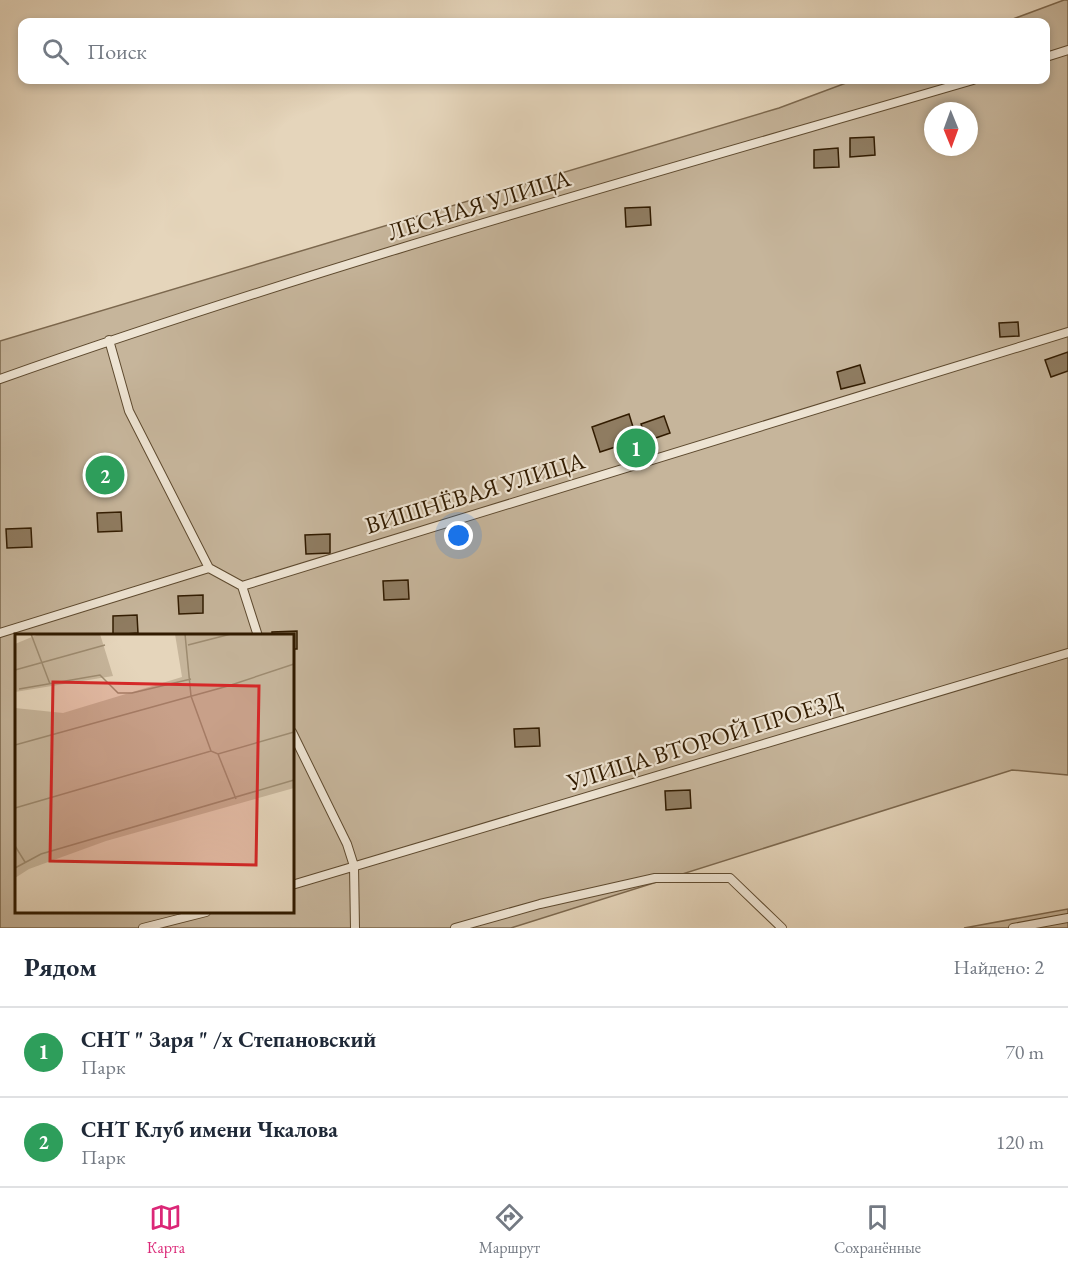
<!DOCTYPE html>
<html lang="ru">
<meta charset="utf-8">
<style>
body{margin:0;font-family:"EB Garamond",serif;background:#f6f6f7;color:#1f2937}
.compass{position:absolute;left:924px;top:102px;width:54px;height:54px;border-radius:50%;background:#fff;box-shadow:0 3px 9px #0003;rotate:179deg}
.you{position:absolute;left:459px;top:536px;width:21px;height:21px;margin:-15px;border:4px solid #fff;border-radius:50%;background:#1a73e8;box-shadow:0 0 0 9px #1a73e833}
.badge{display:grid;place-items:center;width:39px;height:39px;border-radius:50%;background:#db2777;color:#fff;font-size:20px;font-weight:700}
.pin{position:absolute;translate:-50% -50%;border:3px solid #fff;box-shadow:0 2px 6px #0006}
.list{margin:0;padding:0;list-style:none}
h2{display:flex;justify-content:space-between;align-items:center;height:78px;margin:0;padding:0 24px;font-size:26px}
h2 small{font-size:20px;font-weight:400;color:#747a83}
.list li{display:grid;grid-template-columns:39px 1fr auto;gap:18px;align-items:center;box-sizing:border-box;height:90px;padding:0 24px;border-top:2px solid #e0e1e3}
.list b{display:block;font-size:22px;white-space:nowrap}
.list p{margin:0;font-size:20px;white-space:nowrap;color:#747a83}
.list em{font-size:20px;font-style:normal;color:#747a83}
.icon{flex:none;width:33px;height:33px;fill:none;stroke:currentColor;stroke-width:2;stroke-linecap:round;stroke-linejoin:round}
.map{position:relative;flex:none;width:1068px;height:928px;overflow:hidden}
.search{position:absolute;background:#fff;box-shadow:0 3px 9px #0003;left:18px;right:18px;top:18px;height:66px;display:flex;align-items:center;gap:15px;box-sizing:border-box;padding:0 21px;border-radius:12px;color:#747a83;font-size:22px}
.sheet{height:258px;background:#fff}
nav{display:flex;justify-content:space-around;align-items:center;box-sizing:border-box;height:84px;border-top:2px solid #e0e1e3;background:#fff;font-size:16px;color:#747a83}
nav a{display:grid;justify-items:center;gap:3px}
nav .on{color:#db2777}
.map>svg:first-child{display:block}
</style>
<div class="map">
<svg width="1068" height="928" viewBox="0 0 1068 928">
<rect width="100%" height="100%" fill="#e5d5bb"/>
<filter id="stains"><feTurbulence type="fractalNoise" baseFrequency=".00333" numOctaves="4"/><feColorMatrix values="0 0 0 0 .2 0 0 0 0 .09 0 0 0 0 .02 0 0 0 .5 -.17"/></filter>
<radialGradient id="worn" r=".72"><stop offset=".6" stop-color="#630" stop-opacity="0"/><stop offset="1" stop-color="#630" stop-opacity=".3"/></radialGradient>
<!-- green -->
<path fill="#c6b59b" stroke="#7c684e" stroke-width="1.5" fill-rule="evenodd" d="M1064 0H1068V775L1012 770 511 928H0V341L779 108 854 80H1046V22H1005ZM933 111H969V147H933ZM16 636H292V912H16Z
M1068 909V928H964Z"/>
<!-- building -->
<path fill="#8f7c61" stroke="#311b00" stroke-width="1.5" d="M874 137 875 155 850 157V138Z
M838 148 839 167 814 168V150Z
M650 207 651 225 626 227 625 208Z
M1018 322 1019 336 1000 337 999 323Z
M1068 352V371L1051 377 1045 360Z
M860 365 865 383 841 389 837 372Z
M629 414 637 440 600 452 592 427Z
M664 416 670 433 647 441 641 424Z
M121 512 122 531 98 532 97 513Z
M31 528 32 547 7 548 6 529Z
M330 534V553L306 554 305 535Z
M408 580 409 599 384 600 383 581Z
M203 595V613L179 614 178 596Z
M137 615 138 633 113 635V616Z
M297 631V649H292V636H272V632Z
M539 728 540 746 515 747 514 729Z
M690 790 691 808 666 810 665 791Z"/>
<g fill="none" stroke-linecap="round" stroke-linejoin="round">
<!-- lane casing -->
<g stroke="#5e4a2f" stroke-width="10">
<path id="lane" d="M1046 57 1068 50
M109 340 129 411 209 568
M0 379C320 266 648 175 973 80
M242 586 258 636
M0 633 209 568 242 586 1068 332
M292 732 347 844 354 866 355 928
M292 885 1068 653
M143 928 206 912
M455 928 540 904 655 878H730L782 928
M1013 928 1068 918"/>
</g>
<!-- lane -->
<use href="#lane" stroke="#eee4d3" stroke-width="8"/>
</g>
<g text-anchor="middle" stroke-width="4.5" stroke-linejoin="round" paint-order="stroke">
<!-- street labels -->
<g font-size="24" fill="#311b00" stroke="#eee4d3">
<text transform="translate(479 205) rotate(-17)" y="8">ЛЕСНАЯ УЛИЦА</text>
<text transform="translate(475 493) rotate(-17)" y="8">ВИШНЁВАЯ УЛИЦА</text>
<text transform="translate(705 741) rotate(-17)" y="8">УЛИЦА ВТОРОЙ ПРОЕЗД</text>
</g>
</g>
<!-- overview -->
<g transform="translate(15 634)">
<rect width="279" height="279" fill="#e5d5bb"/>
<path d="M24 0H85L98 42 0 58V10ZM160 0H279V154L91 207 14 235 0 244V74L48 79 167 43Z" fill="#c6b59b"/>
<path fill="none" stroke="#9d8b70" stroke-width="1.5" d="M16 0 35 50M170 0 176 62 196 117M173 11 216 0M0 36 90 11M4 55 85 41 103 59H117L176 45M0 111 213 52 279 30M203 120 221 165M0 174 196 117 203 120 279 98M0 212 10 228M0 234 26 220 279 146"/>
<path fill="#d62828" fill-opacity="0.15" stroke="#d62828" stroke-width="3" d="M38 48 244 52 241 231 35 227Z"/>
<rect width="279" height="279" fill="none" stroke="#311b00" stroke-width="3"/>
</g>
<rect width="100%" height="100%" filter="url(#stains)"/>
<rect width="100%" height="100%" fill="url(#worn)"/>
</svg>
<svg class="compass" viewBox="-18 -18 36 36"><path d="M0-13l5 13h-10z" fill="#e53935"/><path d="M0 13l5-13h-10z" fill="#747a83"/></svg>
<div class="you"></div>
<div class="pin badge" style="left:636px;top:448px;background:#2e9e5b">1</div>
<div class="pin badge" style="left:105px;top:475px;background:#2e9e5b">2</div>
<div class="search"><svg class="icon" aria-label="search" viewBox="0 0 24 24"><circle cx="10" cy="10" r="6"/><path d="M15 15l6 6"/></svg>Поиск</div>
</div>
<section class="sheet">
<h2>Рядом<small>Найдено: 2</small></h2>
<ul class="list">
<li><span class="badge" style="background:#2e9e5b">1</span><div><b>СНТ &quot; Заря &quot; /х Степановский</b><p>Парк</p></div><em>70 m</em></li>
<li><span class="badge" style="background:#2e9e5b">2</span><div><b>СНТ Клуб имени Чкалова</b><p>Парк</p></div><em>120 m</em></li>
</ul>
</section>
<nav>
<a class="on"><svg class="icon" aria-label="map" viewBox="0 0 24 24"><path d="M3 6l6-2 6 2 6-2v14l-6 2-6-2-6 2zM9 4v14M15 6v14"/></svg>Карта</a>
<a><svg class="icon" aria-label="directions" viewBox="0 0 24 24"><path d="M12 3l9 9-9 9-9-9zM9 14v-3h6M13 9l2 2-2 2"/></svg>Маршрут</a>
<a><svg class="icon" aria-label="saved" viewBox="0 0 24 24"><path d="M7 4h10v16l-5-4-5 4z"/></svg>Сохранённые</a>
</nav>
